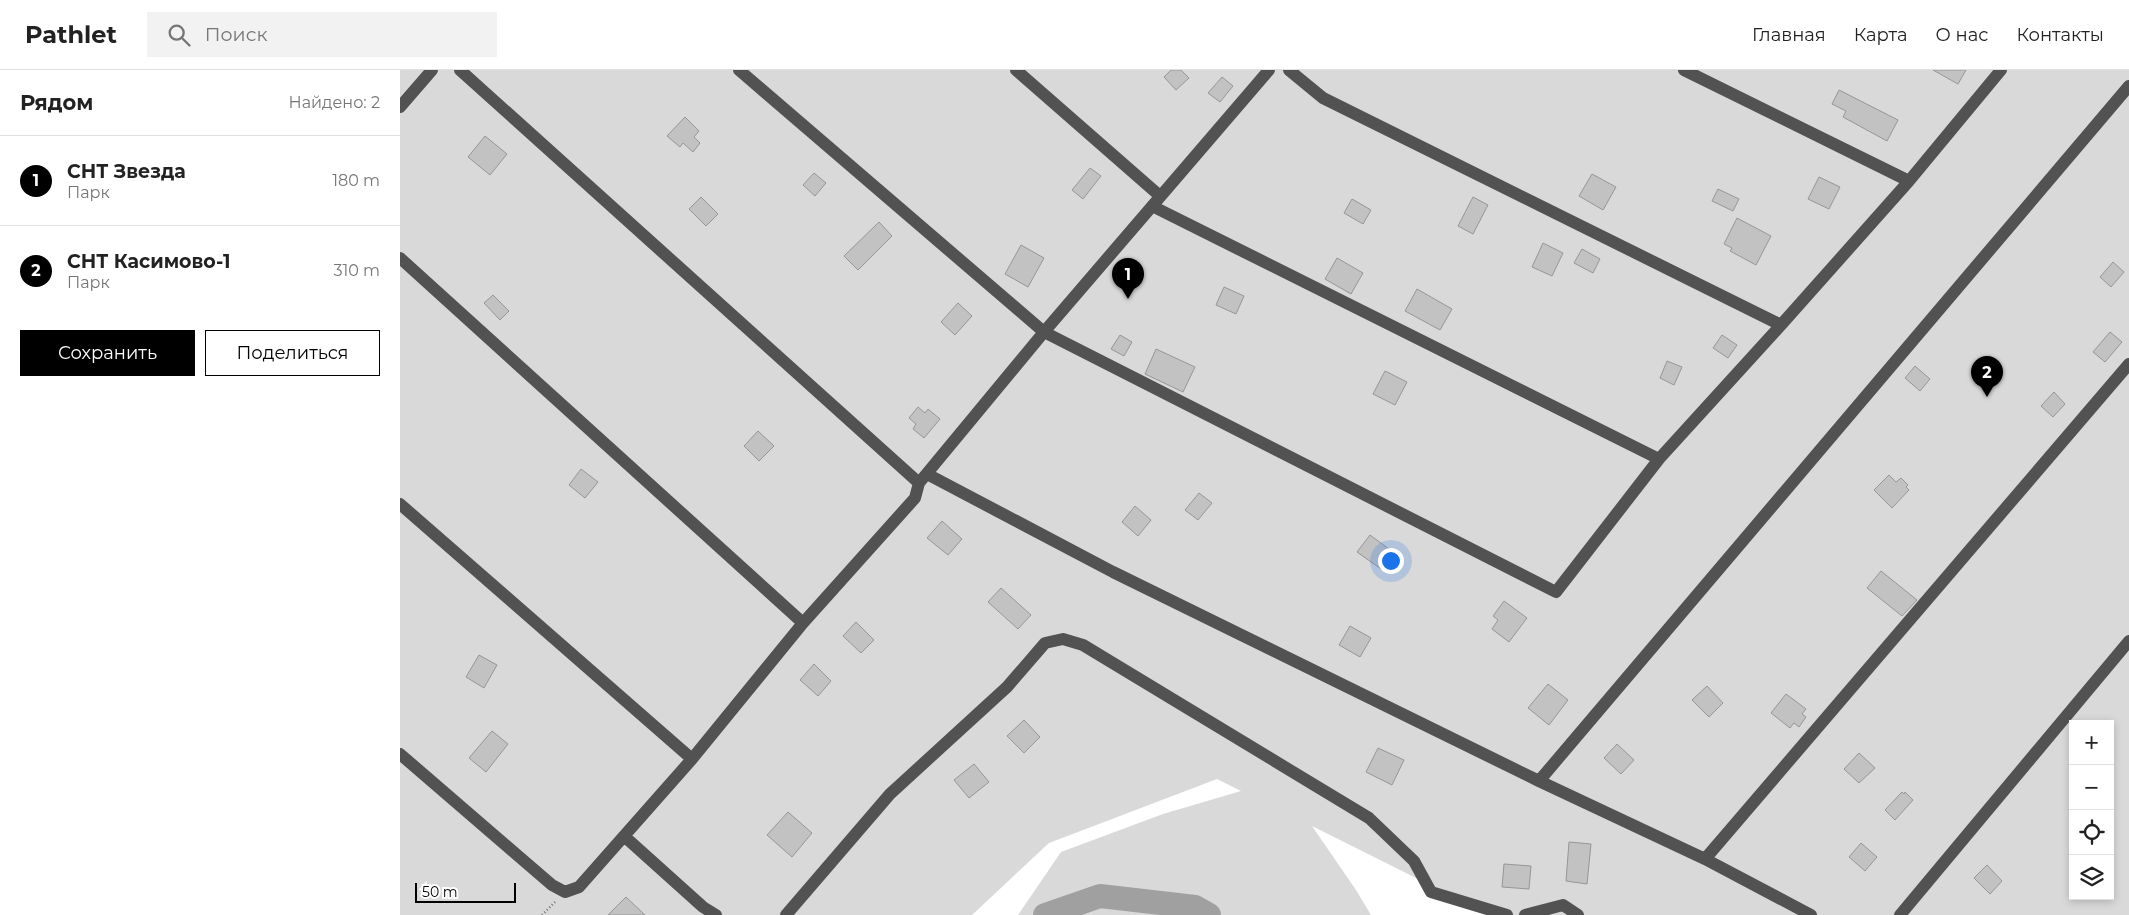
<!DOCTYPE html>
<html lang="ru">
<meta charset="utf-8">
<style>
body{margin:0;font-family:Montserrat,sans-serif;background:#f2f2f2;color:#222}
.controls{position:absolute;right:15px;bottom:15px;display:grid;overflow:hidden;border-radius:0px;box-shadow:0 2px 8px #0003}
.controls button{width:45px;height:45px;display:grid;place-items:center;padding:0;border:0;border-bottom:1px solid #e0e0e0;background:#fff;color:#222;font:25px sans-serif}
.scale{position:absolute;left:15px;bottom:12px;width:101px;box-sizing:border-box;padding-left:5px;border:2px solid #000;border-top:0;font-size:14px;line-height:18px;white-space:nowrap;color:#000;-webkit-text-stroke:4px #fff;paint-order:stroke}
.you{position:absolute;left:990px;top:490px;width:18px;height:18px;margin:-12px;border:4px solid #fff;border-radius:50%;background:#1a73e8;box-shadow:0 0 0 8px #1a73e833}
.badge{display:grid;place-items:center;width:32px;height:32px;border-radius:50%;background:#000;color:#fff;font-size:16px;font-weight:700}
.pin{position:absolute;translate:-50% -41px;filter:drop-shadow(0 1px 2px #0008)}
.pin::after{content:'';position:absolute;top:26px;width:18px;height:15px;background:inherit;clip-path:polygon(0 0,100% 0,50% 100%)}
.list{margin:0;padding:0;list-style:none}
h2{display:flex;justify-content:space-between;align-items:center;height:65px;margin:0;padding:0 20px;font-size:21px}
h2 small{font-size:16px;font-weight:400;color:#767676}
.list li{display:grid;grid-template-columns:32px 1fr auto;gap:15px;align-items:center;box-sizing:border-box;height:90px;padding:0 20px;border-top:1px solid #e0e0e0}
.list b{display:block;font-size:19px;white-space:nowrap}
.list p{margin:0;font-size:16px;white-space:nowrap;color:#767676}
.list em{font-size:16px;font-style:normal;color:#767676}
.actions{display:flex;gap:10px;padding:15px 20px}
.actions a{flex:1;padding:11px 0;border:1px solid #000;border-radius:0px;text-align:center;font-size:18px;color:#000}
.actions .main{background:#000;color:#fff}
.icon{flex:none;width:28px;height:28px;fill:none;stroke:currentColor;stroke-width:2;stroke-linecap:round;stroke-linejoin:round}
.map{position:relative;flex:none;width:1729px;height:845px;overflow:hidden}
header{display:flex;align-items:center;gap:30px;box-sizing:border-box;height:70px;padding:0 25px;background:#fff;border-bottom:1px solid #e0e0e0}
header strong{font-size:24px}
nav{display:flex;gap:28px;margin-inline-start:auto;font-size:18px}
.search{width:350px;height:45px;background:#f2f2f2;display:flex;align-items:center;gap:12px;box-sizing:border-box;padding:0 18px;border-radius:0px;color:#767676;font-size:19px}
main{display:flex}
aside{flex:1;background:#fff}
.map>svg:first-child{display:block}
</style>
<header>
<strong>Pathlet</strong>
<div class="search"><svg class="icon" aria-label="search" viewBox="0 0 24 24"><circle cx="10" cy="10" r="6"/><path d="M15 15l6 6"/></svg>Поиск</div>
<nav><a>Главная</a><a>Карта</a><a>О нас</a><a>Контакты</a></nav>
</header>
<main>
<aside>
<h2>Рядом<small>Найдено: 2</small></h2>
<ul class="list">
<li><span class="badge">1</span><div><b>СНТ Звезда</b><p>Парк</p></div><em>180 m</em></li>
<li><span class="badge">2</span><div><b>СНТ Касимово-1</b><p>Парк</p></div><em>310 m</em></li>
</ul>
<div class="actions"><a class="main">Сохранить</a><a>Поделиться</a></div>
</aside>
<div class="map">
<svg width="1729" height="845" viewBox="0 0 1729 845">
<rect width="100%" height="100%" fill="#fff"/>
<!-- green -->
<path fill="#d9d9d9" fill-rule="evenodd" d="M0 0H1729V845H1090L912 756 956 820 971 845H618L661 782 763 744 841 721 817 709 649 773 572 845H0ZM1673 654H1710V826H1673Z"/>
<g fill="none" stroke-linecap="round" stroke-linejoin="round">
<!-- river -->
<path stroke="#a0a0a0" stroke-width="24" d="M645 845 700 826 795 837 809 845"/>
</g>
<!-- building -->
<path fill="#c2c2c2" stroke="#969696" d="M771 0H781L789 8 776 20 764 7Z
M1533 0H1566L1558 14Z
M822 7 833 16 820 32 808 23Z
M1439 20 1498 50 1487 71 1443 47 1446 41 1432 34Z
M285 47 299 61 294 67 300 73 293 82 283 73 280 77 267 66Z
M85 66 107 84 90 105 68 87Z
M690 98 701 106 683 129 672 120Z
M414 103 426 113 415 126 403 115Z
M1192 104 1216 117 1203 140 1179 126Z
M1419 107 1440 117 1429 139 1408 129Z
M1318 119 1339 129 1333 141 1312 131Z
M301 127 318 144 306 156 289 139Z
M1073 127 1088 135 1073 164 1058 156Z
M952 129 971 140 963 154 944 143Z
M1337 148 1371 166 1356 195 1330 181 1332 178 1324 174Z
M479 152 492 166 458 200 444 186Z
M1143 173 1163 183 1152 206 1132 197Z
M621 175 644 188 628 217 605 204Z
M1182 179 1200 189 1193 203 1174 193Z
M937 188 963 203 951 224 925 209Z
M1713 192 1724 202 1711 217 1700 207Z
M824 217 844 226 836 244 816 235Z
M1017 219 1052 239 1040 260 1005 241Z
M93 225 109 241 100 250 84 233Z
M558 233 572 246 555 265 541 252Z
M1710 262 1722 272 1705 292 1693 282Z
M720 265 732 272 724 286 711 279Z
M1322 265 1337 275 1328 288 1313 278Z
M756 279 795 297 783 322 745 304Z
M1267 291 1282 297 1274 315 1260 308Z
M1515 296 1530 309 1520 321 1505 308Z
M985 301 1007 312 995 335 973 324Z
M1654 322 1665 334 1653 347 1641 336Z
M518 337 525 343 528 339 540 349 524 368 513 359 516 354 509 348Z
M358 361 374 376 359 391 344 376Z
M181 399 198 412 185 428 169 415Z
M1489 405 1496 412 1501 408 1508 415 1506 417 1509 420 1492 438 1474 420Z
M799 423 812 433 798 450 785 440Z
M735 436 751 450 738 466 722 452Z
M542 451 562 469 548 485 527 468Z
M970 465 993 482 981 499 957 482Z
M1481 501 1517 530 1502 546 1467 518Z
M601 518 631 545 618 559 588 532Z
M1104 531 1127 548 1109 572 1092 559 1098 550 1093 546Z
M456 552 474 570 461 583 443 566Z
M950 556 971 568 960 587 939 575Z
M79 585 97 595 84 618 66 607Z
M414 594 431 611 418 626 400 610Z
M1148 614 1168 630 1149 655 1128 638Z
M1307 616 1323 633 1309 647 1292 630Z
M1386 624 1406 639 1402 644 1406 647 1399 657 1394 653 1390 658 1371 643Z
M624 650 640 667 624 683 607 666Z
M92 661 108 674 86 702 69 688Z
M1217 674 1234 690 1221 704 1204 688Z
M978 678 1004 690 992 715 966 702Z
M1459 683 1475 698 1459 713 1444 699Z
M574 694 589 712 569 728 554 710Z
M1502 722 1504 724 1505 722 1513 730 1495 750 1485 740Z
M388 742 412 763 392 787 367 765Z
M1169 772 1191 774 1187 814 1166 811Z
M1461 773 1477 787 1465 801 1449 787Z
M1104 794 1131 796 1129 819 1102 817Z
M1587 795 1602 811 1590 824 1574 808Z
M226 827 245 845H208Z"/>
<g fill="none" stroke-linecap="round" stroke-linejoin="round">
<!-- path -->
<path stroke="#747474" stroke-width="2.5" stroke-dasharray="1 2.5" stroke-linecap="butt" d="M142 845 155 832"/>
<!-- minor -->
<path stroke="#525252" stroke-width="12" d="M60 0 519 413
M339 0 644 262 1156 522 1259 389 752 136
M616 0 760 126
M889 0 923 28 1381 255 1509 111 1284 0
M0 37 32 0
M1509 111 1601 0
M0 188 403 553
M1259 389 1381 255
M527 404 713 502 1139 711 1729 16
M0 434 292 689
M0 684 152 815 165 822 179 817 292 689 403 553 515 428 519 413 644 262 869 0
M1139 711 1305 789 1729 294
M224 766 303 837 316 845
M1305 789 1411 845
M386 845 490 724 607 617 645 573 663 569 683 575 969 748 1014 791 1031 822 1107 845
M1125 845 1163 835 1178 845
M1500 845 1729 571"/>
</g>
</svg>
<div class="controls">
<button>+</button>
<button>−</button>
<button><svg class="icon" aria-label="locate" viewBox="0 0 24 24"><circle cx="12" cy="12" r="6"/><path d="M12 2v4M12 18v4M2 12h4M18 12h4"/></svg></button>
<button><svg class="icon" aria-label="layers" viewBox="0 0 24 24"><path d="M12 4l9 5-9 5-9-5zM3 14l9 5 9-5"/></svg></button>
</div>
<div class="scale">50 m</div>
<div class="you"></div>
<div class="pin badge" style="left:728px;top:229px">1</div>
<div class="pin badge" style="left:1587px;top:327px">2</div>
</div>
</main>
